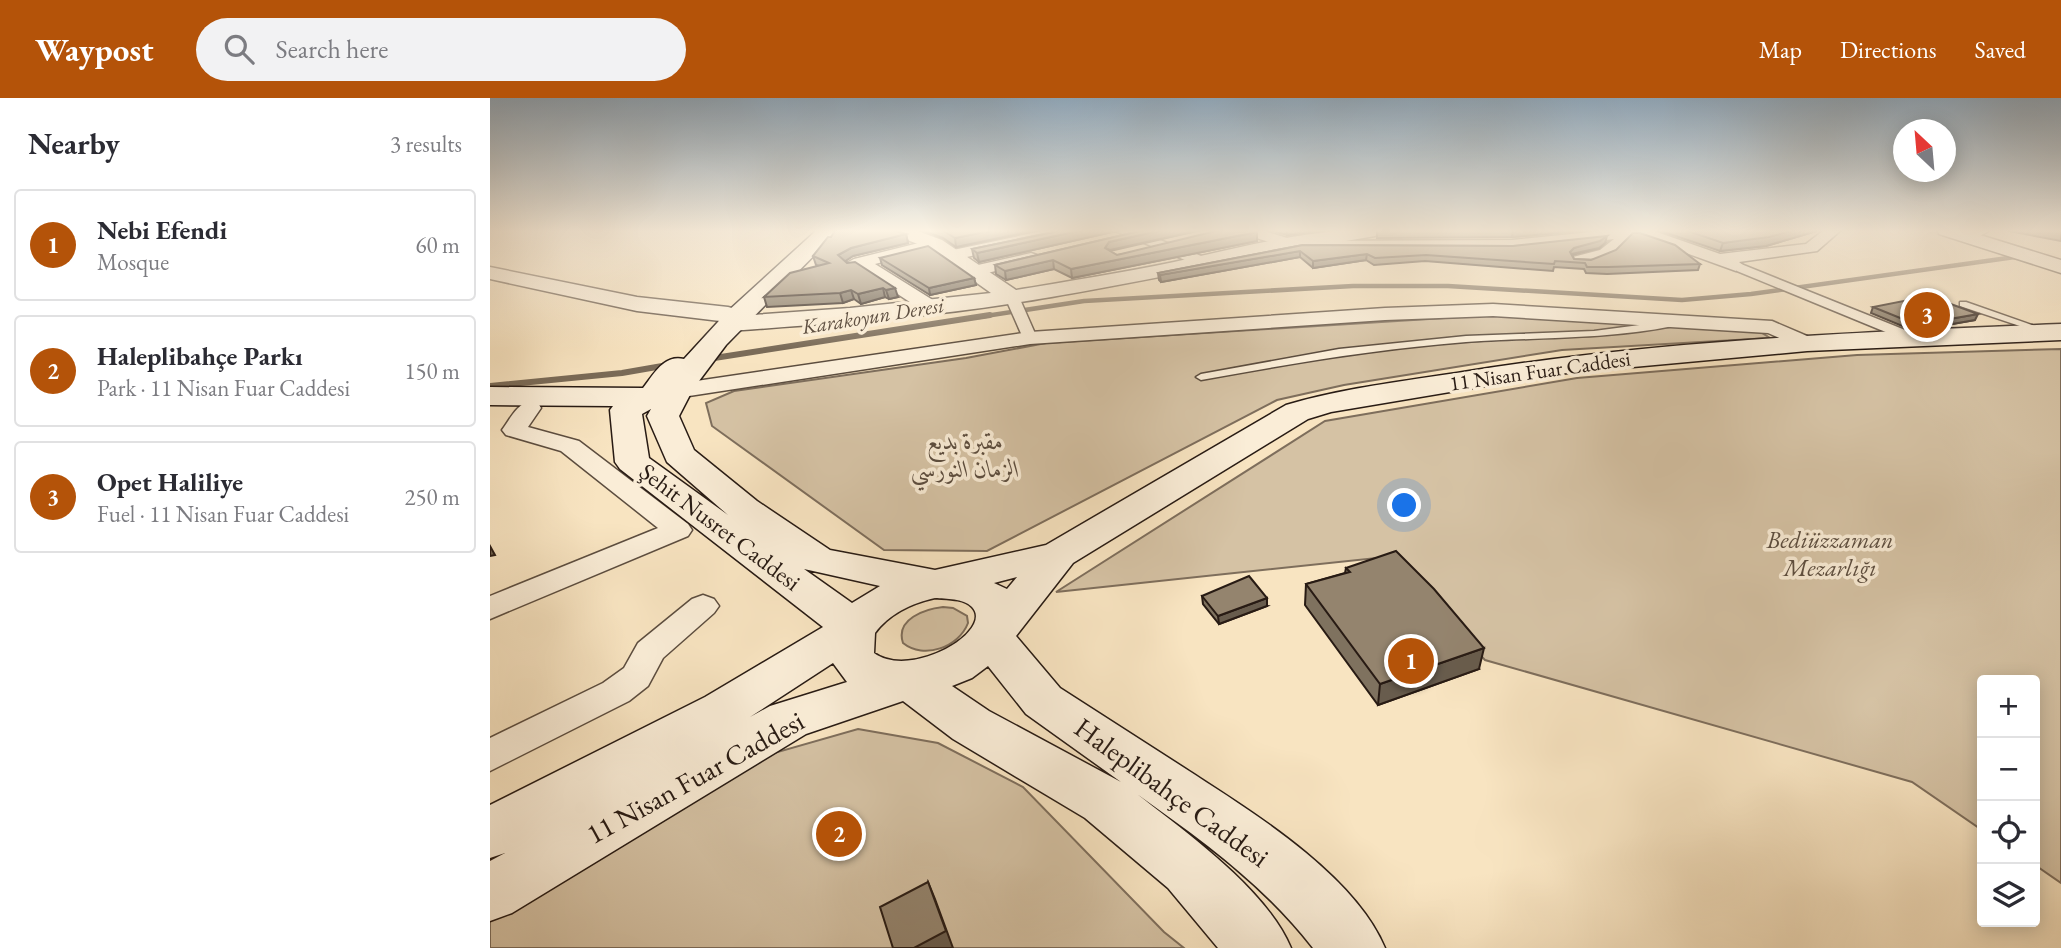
<!DOCTYPE html>
<meta charset="utf-8">
<style>
body{margin:0;font-family:"EB Garamond",Amiri,serif;background:#f2f2f3;color:#2b2b33}
.controls{position:absolute;right:21px;bottom:21px;display:grid;overflow:hidden;border-radius:7px;box-shadow:0 4px 18px #0003}
.controls button{width:63px;height:63px;display:grid;place-items:center;padding:0;border:0;border-bottom:2px solid #e1e1e2;background:#fff;color:#2b2b33;font:35px sans-serif}
.compass{position:absolute;left:1403px;top:21px;width:63px;height:63px;border-radius:50%;background:#fff;box-shadow:0 4px 18px #0003;rotate:334deg}
.you{position:absolute;left:915px;top:408px;width:24px;height:24px;margin:-18px;border:5px solid #fff;border-radius:50%;background:#1a73e8;box-shadow:0 0 0 10px #1a73e833}
.badge{display:grid;place-items:center;width:46px;height:46px;border-radius:50%;background:#b45309;color:#fff;font-size:23px;font-weight:700}
.pin{position:absolute;translate:-50% -50%;border:4px solid #fff;box-shadow:0 2px 7px #0006}
.list{margin:0;padding:0;list-style:none}
h2{display:flex;justify-content:space-between;align-items:center;height:91px;margin:0;padding:0 28px;font-size:30px}
h2 small{font-size:23px;font-weight:400;color:#7c7c81}
.list li{display:grid;grid-template-columns:46px 1fr auto;gap:21px;align-items:center;box-sizing:border-box;height:112px;margin:0 14px 14px;padding:0 14px;border:2px solid #e1e1e2;border-radius:7px}
.list b{display:block;font-size:26px;white-space:nowrap}
.list p{margin:0;font-size:23px;white-space:nowrap;color:#7c7c81}
.list em{font-size:23px;font-style:normal;color:#7c7c81}
.icon{flex:none;width:38px;height:38px;fill:none;stroke:currentColor;stroke-width:2;stroke-linecap:round;stroke-linejoin:round}
.map{position:relative;flex:none;width:1571px;height:850px;overflow:hidden}
header{display:flex;align-items:center;gap:42px;box-sizing:border-box;height:98px;padding:0 35px;background:#b45309;color:#fff}
header strong{font-size:33px}
nav{display:flex;gap:38px;margin-inline-start:auto;font-size:24px}
.search{width:490px;height:63px;background:#f2f2f3;display:flex;align-items:center;gap:18px;box-sizing:border-box;padding:0 24px;border-radius:38px;color:#7c7c81;font-size:26px}
main{display:flex}
aside{flex:1;background:#fff}
.map>svg:first-child{display:block}
</style>
<header>
<strong>Waypost</strong>
<div class="search"><svg class="icon" aria-label="search" viewBox="0 0 24 24"><circle cx="10" cy="10" r="6"/><path d="M15 15l6 6"/></svg>Search here</div>
<nav><a>Map</a><a>Directions</a><a>Saved</a></nav>
</header>
<main>
<aside>
<h2>Nearby<small>3 results</small></h2>
<ul class="list">
<li><span class="badge">1</span><div><b>Nebi Efendi</b><p>Mosque</p></div><em>60 m</em></li>
<li><span class="badge">2</span><div><b>Haleplibahçe Parkı</b><p>Park · 11 Nisan Fuar Caddesi</p></div><em>150 m</em></li>
<li><span class="badge">3</span><div><b>Opet Haliliye</b><p>Fuel · 11 Nisan Fuar Caddesi</p></div><em>250 m</em></li>
</ul>
</aside>
<div class="map">
<svg width="1571" height="850" viewBox="0 0 1571 850">
<rect width="100%" height="100%" fill="#f8e4c1"/>
<filter id="stains"><feTurbulence type="fractalNoise" baseFrequency=".00286" numOctaves="4"/><feColorMatrix values="0 0 0 0 .2 0 0 0 0 .09 0 0 0 0 .02 0 0 0 .5 -.17"/></filter>
<radialGradient id="worn" r=".72"><stop offset=".6" stop-color="#630" stop-opacity="0"/><stop offset="1" stop-color="#630" stop-opacity=".3"/></radialGradient>
<!-- green -->
<path fill="#d5c2a4" stroke="#7e6e5c" stroke-width="2" d="M1003 217 1264 230 1280 240 1072 252 854 287 787 302 497 453 394 452 222 328 216 305 244 293 476 260 556 245Z
M1571 251V785L1545 767V582H1492V732L1422 684 995 562 896 459 566 494 835 323 1087 280 1367 257Z
M453 509 463 510 477 518 478 525C469 549 434 562 413 545 405 521 435 511 453 509Z
M368 631 448 645 533 689 674 834 694 850H0V802L246 666Z"/>
<g fill="none" stroke-linecap="round" stroke-linejoin="round">
<!-- stream-far1 -->
<path stroke="#7a6b58" stroke-width="4.5" d="M489 219 594 203 863 188H958L1192 202 1261 196 1525 159"/>
<!-- stream -->
<path stroke="#7a6b58" stroke-width="6" d="M218 261 500 217
M0 288 132 275 178 267"/>
<!-- service casing -->
<g stroke="#5c4d3f" stroke-width="3">
<path id="service" d="M1470 204H1476L1559 233 1551 235 1470 208Z
M1180 223 1185 226 1183 228C1115 242 1045 239 976 244 886 251 799 266 711 282L706 279 711 276 849 251 976 238 1104 233Z"/>
</g>
<!-- pedestrian casing -->
<g stroke="#5c4d3f" stroke-width="3">
<path id="pedestrian" d="M1251 166 1430 238 1432 241 1430 244H1420L1247 173V167Z
M522 195 529 199 547 240 545 243H535L533 240 515 199Z"/>
</g>
<!-- minor casing -->
<g stroke="#5c4d3f" stroke-width="3">
<path id="minor" d="M557 132H585L577 137 463 162 455 157 463 152Z
M623 132H644L719 161 721 164 719 167H707Z
M748 132H771L807 143 1022 142 1121 132H1161L1230 156 1316 146 1334 132H1351L1327 153 1249 164 1254 168 1246 173 1149 138 1140 139C1130 157 1104 170 1083 165L1081 162 1083 159 1110 152 1124 141 1022 152 801 151 751 135Z
M1481 132H1500L1485 141H1475L1472 138Z
M445 141 451 143 453 146 451 149 385 166 446 204 448 208 446 212H432L368 170 361 172 353 167 364 161Z
M541 155 547 157 549 160 547 163 485 178 477 173 479 169Z
M1003 206 1282 223 1324 241 1327 245 1324 249H1310L1278 235 1003 218 895 222 540 246 186 300 178 298 175 293 178 288 186 286 540 234 895 210Z
M40 303 48 305 51 310 38 329 89 343 198 426 202 432 198 438 0 521V498L168 430 71 353 16 337 12 332C20 321 27 306 40 303Z
M213 497 224 501 229 508 224 515 173 560 158 588 139 603 0 673V640L113 585 134 570 148 545 202 501Z"/>
</g>
<!-- tertiary casing -->
<g stroke="#5c4d3f" stroke-width="3">
<path id="tertiary" d="M400 132H425L452 142 526 192C579 183 632 175 684 164 752 149 824 129 894 132L885 138C765 158 646 186 525 205 431 220 335 226 240 233L232 231 228 226 230 223 147 213 0 181V169L147 199 238 209 246 211 248 218 360 210 501 195 438 150 402 136Z
M1447 132H1474L1571 162V175L1449 136Z"/>
</g>
<!-- secondary casing -->
<g stroke="#281b14" stroke-width="3">
<path id="secondary" d="M327 132H349L236 247 203 291 189 318 204 352 267 403 340 452 445 472 556 447 796 307C853 290 914 283 973 274 1171 242 1371 234 1571 226V242L1317 253 1067 276 841 314 818 321 583 465 526 538 570 590C612 617 654 644 696 671 762 714 864 776 895 850H823C772 785 714 744 647 696 697 735 777 792 801 850H728L678 790 595 720 463 641 413 603 316 636 22 815 0 823V763L15 755 0 760V707L215 599 333 529 130 371 125 364 120 312 123 308 0 307V289L153 290C164 276 174 256 194 261L238 213ZM161 311 157 318 177 364 238 417 159 360 152 316ZM314 471 390 488 362 505ZM527 479 517 491 504 485ZM445 500C456 501 473 500 482 509 505 533 421 582 384 555L385 535C399 516 422 505 445 500ZM343 565 357 584 280 608 260 619ZM498 568 536 616 631 684 499 613 462 588 482 580Z"/>
</g>
<!-- service -->
<use href="#service" fill="#faedd7" fill-rule="evenodd"/>
<!-- pedestrian -->
<use href="#pedestrian" fill="#faedd7" fill-rule="evenodd"/>
<!-- minor -->
<use href="#minor" fill="#faedd7" fill-rule="evenodd"/>
<!-- tertiary -->
<use href="#tertiary" fill="#faedd7" fill-rule="evenodd"/>
<!-- secondary -->
<use href="#secondary" fill="#faedd7" fill-rule="evenodd"/>
</g>
<!-- wall -->
<path fill="#7f725f" stroke="#281b14" stroke-width="2" d="M432 132H547L466 149 453 140Z
M568 132H631L489 164 484 160 482 151 564 134Z
M654 132H711L620 153 627 157 767 134V143L582 180 564 171 516 182 506 176 505 167Z
M779 132H836L797 137Z
M887 132H1097L1022 139 887 140Z
M1168 132H1330L1276 148 1230 153Z
M1514 132H1571V143Z
M416 136 418 145 363 158 355 163 408 199 399 201 395 199 371 206 364 201 353 205 277 209 274 199 329 168 326 167 323 158 341 139Z
M1115 145 1109 150 1082 157 1084 161 1210 166 1208 172 1117 176 1096 175 1094 171 1064 169 1063 173 935 163 884 167 876 162 823 170 810 159 671 184 669 182 668 175 813 147 1023 148Z
M390 160 484 180 486 187 440 197 392 167Z
M1383 209 1485 222 1451 228 1417 230 1381 215Z
M856 470 989 571 888 607 815 507 816 486 855 475Z
M712 498 777 508 729 526 713 506Z"/>
<!-- shaded-wall -->
<path fill="#685c4d" stroke="#281b14" stroke-width="2" d="M505 132H547L466 149 465 140Z
M593 132H631L489 164 487 155Z
M673 132H711L620 152 615 150 619 144Z
M797 132H836L797 137Z
M1023 132H1097L1022 139Z
M1305 132H1330L1276 148 1230 153 1233 145Z
M767 134V143L582 180 581 171Z
M416 136 418 145 363 158 351 166 348 157 361 150Z
M1117 138 1115 145 1109 150 1082 156 1079 161 1080 154 1084 150Z
M810 153V159L671 184 670 177Z
M877 156 876 162 823 170V163Z
M563 162 564 171 516 182 515 173Z
M484 180 486 187 440 197 439 190Z
M393 190 395 199 371 206 368 196Z
M405 190 408 199 399 201 396 192Z
M361 192 364 201 353 205 350 195Z
M1488 216 1485 222 1451 228 1454 222Z
M0 448 5 457 0 458Z
M777 500V508L729 526 728 518Z
M994 550 989 571 888 607 890 586Z
M438 784 445 801 463 850H424Z"/>
<!-- building -->
<path fill="#94846e" stroke="#281b14" stroke-width="2" d="M345 132H403L416 136 361 150 348 157 357 165 365 164 405 190 396 192 393 190 368 196 361 192 350 195 274 199 300 175 339 165 323 158 338 139H341Z
M452 132H505L465 140Z
M568 132H593L487 155 482 151 564 134Z
M654 132H673L619 144 615 150 627 157 730 132H760L767 134 581 171 563 162 515 173 505 167Z
M1195 132H1305L1279 139 1233 145Z
M1143 135H1150L1185 147 1210 166 1118 169H1097L1095 165 1065 163 1064 166 936 157 885 160 877 156 823 163 810 153 670 177 668 175 813 147 1023 148 1117 138 1110 143 1084 150 1080 154 1084 161 1101 162 1126 152Z
M438 148 484 180 439 190 390 160Z
M1439 198 1488 216 1454 222 1420 224 1383 209Z
M906 453 944 491 994 550 890 586 816 486 860 474 856 470Z
M759 478 777 500 728 518 712 498Z
M438 784 456 833 424 850H403L390 809Z"/>
<!-- sky -->
<linearGradient id="sky" x2="0" y2="1"><stop stop-color="#92acc1"/><stop offset="0.53" stop-color="#fcf3e3"/><stop offset="1" stop-color="#fcf3e3" stop-opacity="0"/></linearGradient>
<rect width="1571" height="251" fill="url(#sky)"/>
<g text-anchor="middle" stroke-width="7" stroke-linejoin="round" paint-order="stroke">
<!-- far-water labels -->
<g font-size="21" font-style="italic" fill="#5f5042" stroke="#faedd7">
<text transform="translate(383 218) rotate(-9)" y="7">Karakoyun Deresi</text>
</g>
<!-- far-street labels -->
<g font-size="21" fill="#281b14" stroke="#faedd7">
<text transform="translate(1050 273) rotate(-8)" y="7">11 Nisan Fuar Caddesi</text>
</g>
<!-- park labels -->
<g font-size="24" font-style="italic" fill="#5c4d3f" stroke="#faedd7">
<text x="475" y="351">مقبرة بديع<tspan x="475" dy="28">الزمان النورسي</tspan></text>
<text x="1340" y="450">Bediüzzaman<tspan x="1340" dy="28">Mezarlığı</tspan></text>
</g>
<!-- street labels -->
<g font-size="24" fill="#281b14" stroke="#faedd7">
<text transform="translate(230 429) rotate(37)" y="8">Şehit Nusret Caddesi</text>
</g>
<!-- near-street labels -->
<g font-size="28" fill="#281b14" stroke="#faedd7">
<text transform="translate(205 679) rotate(-29)" y="10">11 Nisan Fuar Caddesi</text>
<text transform="translate(682 694) rotate(36)" y="10">Haleplibahçe Caddesi</text>
</g>
</g>
<rect width="100%" height="100%" filter="url(#stains)"/>
<rect width="100%" height="100%" fill="url(#worn)"/>
</svg>
<div class="controls">
<button>+</button>
<button>−</button>
<button><svg class="icon" aria-label="locate" viewBox="0 0 24 24"><circle cx="12" cy="12" r="6"/><path d="M12 2v4M12 18v4M2 12h4M18 12h4"/></svg></button>
<button><svg class="icon" aria-label="layers" viewBox="0 0 24 24"><path d="M12 4l9 5-9 5-9-5zM3 14l9 5 9-5"/></svg></button>
</div>
<svg class="compass" viewBox="-18 -18 36 36"><path d="M0-13l5 13h-10z" fill="#e53935"/><path d="M0 13l5-13h-10z" fill="#7c7c81"/></svg>
<div class="you"></div>
<div class="pin badge" style="left:921px;top:563px">1</div>
<div class="pin badge" style="left:349px;top:736px">2</div>
<div class="pin badge" style="left:1437px;top:217px">3</div>
</div>
</main>
